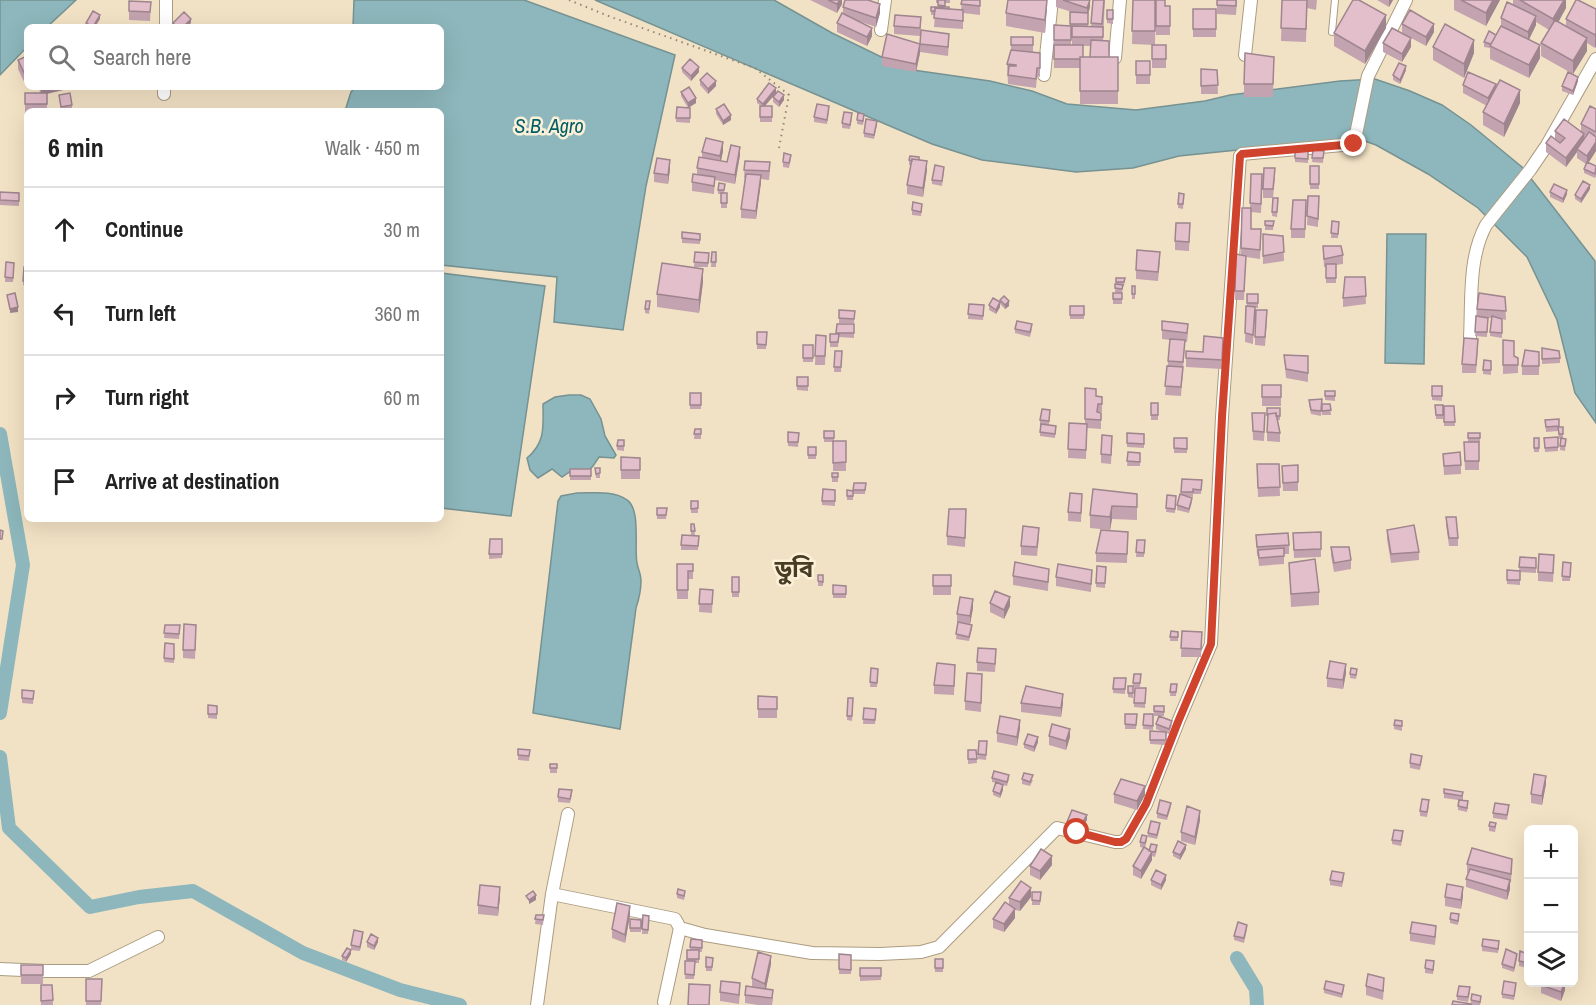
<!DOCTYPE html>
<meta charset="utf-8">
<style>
body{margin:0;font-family:"Archivo Narrow","Noto Sans Bengali",sans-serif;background:#f2f2f2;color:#222}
.controls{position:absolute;right:18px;bottom:18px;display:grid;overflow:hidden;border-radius:9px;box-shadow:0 6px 24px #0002}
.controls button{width:54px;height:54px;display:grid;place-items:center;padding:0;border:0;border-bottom:2px solid #e0e0e0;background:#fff;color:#222;font:30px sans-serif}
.stop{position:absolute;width:18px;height:18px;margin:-14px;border:4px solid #d0442e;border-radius:50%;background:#fff}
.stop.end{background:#d0442e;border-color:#fff;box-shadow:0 2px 6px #0008}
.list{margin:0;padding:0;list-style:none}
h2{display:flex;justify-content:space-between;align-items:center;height:78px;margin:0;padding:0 24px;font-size:26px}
h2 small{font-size:20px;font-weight:400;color:#767676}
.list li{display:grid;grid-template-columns:39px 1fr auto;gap:18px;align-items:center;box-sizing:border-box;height:84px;padding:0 24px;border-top:2px solid #e0e0e0}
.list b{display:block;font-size:22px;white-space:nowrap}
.list em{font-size:20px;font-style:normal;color:#767676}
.icon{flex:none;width:33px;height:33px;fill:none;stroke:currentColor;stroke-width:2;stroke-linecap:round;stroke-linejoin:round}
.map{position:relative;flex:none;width:1596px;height:1005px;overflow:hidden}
.search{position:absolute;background:#fff;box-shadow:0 6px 24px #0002;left:24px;top:24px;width:420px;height:66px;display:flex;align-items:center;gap:15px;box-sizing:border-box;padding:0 21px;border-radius:9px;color:#767676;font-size:22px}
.panel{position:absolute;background:#fff;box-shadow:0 6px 24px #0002;left:24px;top:108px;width:420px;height:414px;border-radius:9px}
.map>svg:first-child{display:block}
</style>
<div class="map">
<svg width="1596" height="1005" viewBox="0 0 1596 1005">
<rect width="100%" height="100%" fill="#f2e2c5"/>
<!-- water -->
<path fill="#8db7bc" stroke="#769292" stroke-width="1.5" d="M0 0H76L47 27H27V47L0 75Z
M354 0H524L675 55 646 186 623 330 554 322 557 277 441 265V111H345L351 92 356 87H441V27H353Z
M595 0H774L832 33 906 69 990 81 1032 91 1067 104 1136 110 1205 101 1230 95 1340 81 1375 79 1410 91 1442 105 1471 125 1522 167 1595 261 1596 423 1575 393 1557 320 1527 257 1478 208 1428 174 1376 145 1362 140 1347 139 1179 156 1133 168 1076 172 982 160 932 144Z
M1387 234H1426L1424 364 1385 363Z
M441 273 545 286 511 516 441 508Z
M569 395H581L590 399 601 419 605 436 616 455 614 458 599 457 593 466 589 470 571 471 562 477 552 469 538 478 530 470 527 458C546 442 543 426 543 404L555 397Z
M577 493C593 493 614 490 627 500 641 509 634 547 637 563 638 569 641 574 641 581 641 590 639 599 636 608L620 729 533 713 558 501 561 496Z"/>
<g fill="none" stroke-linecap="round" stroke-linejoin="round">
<!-- canal -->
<path stroke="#8db7bc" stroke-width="14" d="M0 434 23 565 0 713
M0 757 9 828 90 907 139 897 193 891 303 953 400 990 460 1005
M1237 958 1256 989 1257 1005"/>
<!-- service casing -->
<g stroke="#ab9c81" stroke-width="8">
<path id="service" d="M1332 32 1335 0"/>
</g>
<!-- minor casing -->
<g stroke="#ab9c81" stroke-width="14">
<path id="minor" d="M166 27V0
M881 30 885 0
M1245 55 1251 0
M1115 58 1120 0
M1044 75 1052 0
M164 94V87
M1470 337C1472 301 1468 258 1486 225L1530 170 1547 145 1596 59
M552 894 675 919 680 928 664 1002
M680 928 705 935 812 953 880 954 921 952 939 947 1057 828 1115 842H1121L1126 839 1146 804 1178 722 1211 644 1222 417 1240 156 1242 154 1354 144 1368 76 1406 0
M0 969 46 971H89L158 937
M537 1005 552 894 568 814"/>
</g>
<!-- path -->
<path stroke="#928774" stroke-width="2" stroke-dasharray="1.5 4.5" stroke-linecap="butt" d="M569 0 611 17 755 68 789 95 779 148"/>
<!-- service -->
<use href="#service" stroke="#fff" stroke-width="6"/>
<!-- minor -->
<use href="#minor" stroke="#fff" stroke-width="12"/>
</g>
<!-- wall -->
<path fill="#c3a3af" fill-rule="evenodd" d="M810 0H842V4L837 13Z
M936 0H950V3H945V7L961 10 962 0H980V15L963 13V29L934 27 935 15H931V7H938V3H936Z
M1047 0 1045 33 1006 26V13Z
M1056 0H1090V7L1088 14V27H1091L1093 0H1105L1103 41 1109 57H1118V104H1080V68H1054V25L1070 26V24L1075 13 1056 7ZM1071 32H1072V45H1071ZM1083 46H1091L1090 57H1083Z
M1133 0H1156L1155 45 1132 44Z
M1156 0 1165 6H1170V35H1156Z
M1217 0H1237L1236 15 1217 14Z
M1282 0H1317L1316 10 1307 8 1306 42 1281 41Z
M1377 0H1393L1389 7Z
M1454 0H1500L1486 26 1454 10Z
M1513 0H1567H1566V8L1558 22 1566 26V19L1596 9V46L1595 48 1587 43V51L1573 74 1541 56V43L1549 30 1536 22V25L1529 40 1540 58 1529 78 1490 59V48L1484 47V42L1496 35 1501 26V18L1513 5Z
M129 1 151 2 150 21 129 20Z
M843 7 880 13 876 27 858 21 872 36 867 46 837 32V23L843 13Z
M1193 9H1216V37H1193Z
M1113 10V24L1107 23V19Z
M1402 24 1434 32 1426 46 1402 33Z
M894 26H921L920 36 894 34Z
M1386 28 1365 64 1334 46V33Z
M1011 37H1033V52L1040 53V77L1037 76 1036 88 1008 84 1007 64 1011 50Z
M949 43 948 56 920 52V44Z
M1383 43 1411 47 1402 62 1383 52Z
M1152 45H1166V68H1152Z
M1433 47 1474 53 1464 78 1433 60Z
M920 53 916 72 882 66V57Z
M27 56V87H28L27 88 18 69V60Z
M1274 57 1273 97H1244V84Z
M1136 61H1150V84H1136Z
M682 68 699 72 691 81 682 72Z
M1201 69 1217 70 1218 94H1201Z
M1406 70 1400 84 1393 80V75Z
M700 80 716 86 708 94 700 85Z
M1578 81 1573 95 1562 91V86Z
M1463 85 1496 89 1520 103 1504 137 1483 125V112L1487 106 1463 93Z
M39 87H63V90L47 94V111H27V113H25V93H40Z
M681 92 696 103 688 108H690V123L676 122 677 107 688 108 681 96Z
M776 93 765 106H772V122H760V106H761L757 103V99Z
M59 95 72 105V110L61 111Z
M773 97 784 100 779 107 773 102Z
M716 109 731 120 723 125 716 114Z
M1596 109V151L1588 163 1596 166V176L1595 178 1584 173V169L1586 164 1577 158V152L1566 167 1546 152V143L1555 139V131H1581V124Z
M829 111 827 124 814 122V117Z
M852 118 850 129 842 128V123Z
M864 119 863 125 857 124V120Z
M877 125 874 139 864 137V133Z
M1295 150 1308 151V163L1295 162Z
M1313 150 1324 151 1323 163 1312 162Z
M723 151 721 161 727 162 740 155 735 184 715 180 714 194 692 191V182L697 174V168L702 158V152Z
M791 159 789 168 783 167V162Z
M909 160H919L927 170 923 197 907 194V185L911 165H909Z
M745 161 770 171 769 180 761 179 756 219 741 218V209L745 178H744Z
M1310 166H1319V189H1310Z
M670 169 668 184 654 182V173Z
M944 171 942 186 932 184V180Z
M1251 174 1262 183 1261 213 1251 212V229L1261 238 1260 259 1246 257 1244 300H1235L1236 254 1241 255 1242 208H1250Z
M1275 177 1273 198H1278L1277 217 1272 216 1273 198H1263V189Z
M725 184 724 193H727V208H721V194H718V190Z
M1590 189 1581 203 1575 199V195Z
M0 192 19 193V206L0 205Z
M1550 192 1567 194 1563 203 1550 197Z
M1179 193 1184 194 1183 209 1178 208Z
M1308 196H1319L1318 227 1307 225Z
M1306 200 1305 238H1291V229Z
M922 208 921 216 912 215V210Z
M1265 221H1274L1273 230H1265Z
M1332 221 1339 222 1338 238H1331Z
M1190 223 1189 251 1175 250V241Z
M682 232 700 234V244L682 243Z
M1263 234 1283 236 1284 261 1263 264Z
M1323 246 1343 255V264L1336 265V283H1326V267H1324Z
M695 252 709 253 708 267H694Z
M712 252H716V267H711Z
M1160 261 1158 281 1136 279V270Z
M6 262 14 263 13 282H5Z
M24 267H27V286L23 285Z
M1365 277 1366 304 1343 307V298Z
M1116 278H1125L1124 286H1123L1122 293 1115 292Z
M703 282 699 313 657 307V294Z
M1132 286H1135V299H1132Z
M1113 293H1122V304H1113Z
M1247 294H1258V308H1255L1253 344 1245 342 1246 306H1247Z
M1505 297 1506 320 1502 319V338L1490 336 1491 318H1488L1487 337 1475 336 1477 309Z
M1000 300 1009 306 1005 309 1000 304Z
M969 304 984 305 983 320 968 319Z
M989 305 1000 307 996 314 989 310Z
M650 306 649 314 645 313V309Z
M1070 306H1084V319H1070Z
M855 311 854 323H839V318Z
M1267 319 1265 346 1255 345V337Z
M837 324H854V338L839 337 838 347H830V334H836Z
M1015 329H1032L1030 337 1015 333Z
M1162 330 1188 333 1187 342H1185L1181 396 1165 395 1170 340 1162 339Z
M757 332H767L766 349H757Z
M816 335 826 336 825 365H815Z
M1503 340 1514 356 1518 358V373L1503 374Z
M803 345H813V362H803Z
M1223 346 1222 369 1186 367V351L1203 352Z
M1478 348 1476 373H1462V364Z
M1542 348 1560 358V363L1542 364Z
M835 351H842L841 372H834Z
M1539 352V375H1522V366Z
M1284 355 1308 356V382L1286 378Z
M1484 360 1491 361V375L1483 374Z
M797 377H808V391L797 390Z
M1262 385H1281V406H1262Z
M1432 386H1442V401L1432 400Z
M1085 388 1096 396 1102 397V412H1099L1101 422V429L1087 428 1086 459 1068 458 1069 423 1085 424Z
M1335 391V401L1325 400V396Z
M701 393V409H690V405Z
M1309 400 1322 403 1321 416 1311 414 1309 404Z
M1158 403V420H1151V415Z
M1322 404H1330L1331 415H1322Z
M1435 405H1443V419H1436Z
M1444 406H1454L1455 426H1444Z
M1280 408V420H1277L1280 433V442L1267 441V420Z
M1252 413 1265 422 1264 441 1253 440Z
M1050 414 1049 425 1056 426 1055 438 1040 436V420Z
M1545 420 1559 426V427H1563V438L1566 439 1565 451 1560 450 1561 439H1559L1558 431 1546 432Z
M695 429H701V439H694Z
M834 431V441H846V471H833V442H824V438Z
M799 433 798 447 788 446V442Z
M1127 433 1144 434V448L1127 447Z
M1468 433H1480V442H1479V470H1465L1464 442H1468Z
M1558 437V451L1545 452 1544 438Z
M1174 438H1187V453H1174Z
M1534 438H1539V452H1534Z
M624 440V451L617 450V446Z
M1112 445 1111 464 1101 463V454Z
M808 447H816V459H808Z
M1128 452 1140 453V466H1127Z
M1443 454 1461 465V474L1444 475Z
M621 457 640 458V479H621Z
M1257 464H1279L1280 496 1258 497Z
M1298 465V491H1283L1282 466Z
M595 468H600V478H596Z
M570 469H591V480H570Z
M832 473H838V482H832Z
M1182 479 1202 480 1201 494H1193V497L1187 496 1192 502 1189 513 1177 510V505L1181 495Z
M866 483 865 494H853V490Z
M835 490V506L822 505V501Z
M847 490 853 491V500H847Z
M1137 494V520L1112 519 1110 530 1090 528V515Z
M1167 495 1176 496 1175 513 1166 512Z
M691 501H698V513H691Z
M1082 503 1081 522 1068 521V512Z
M667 508 666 519H657V515Z
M966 517 965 547 947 545V536Z
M1446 517 1458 538V546H1449L1446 525Z
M691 524H694L695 536H699L698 550H681V545L691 535Z
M1387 530 1419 552V560L1391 563 1387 539Z
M1128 532 1127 563 1096 562V553Z
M1321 532V557L1294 558 1293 533Z
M1256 535 1289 545V554H1284V564L1259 566 1258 556H1257Z
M1039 537 1037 556 1021 555V546Z
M502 539V558L489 559V554Z
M1137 540H1145L1144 557H1136Z
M1331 547 1351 560V569L1334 572 1331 556Z
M1520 557 1536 558V573L1520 572V585L1507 584V580L1519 571Z
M1563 562 1571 563 1570 581H1562Z
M1289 563 1319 592V605L1291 607Z
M1554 563 1553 582 1538 581V572Z
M677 564H693V579H688V599H677Z
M1097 566 1106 567 1105 588 1096 587Z
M1049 569 1048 591 1013 585V576Z
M1092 570 1091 592 1056 586V577Z
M818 575H823V586H818Z
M933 575H951V595H933Z
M732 577H739V597H732Z
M833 585 846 586V598H833Z
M700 589 713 590 712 613 699 612Z
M990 603 1010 606 1004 619 990 612Z
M973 608 970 624 972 629 969 641 956 639 958 623H957V614Z
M165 625H180L179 639 164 638Z
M1171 631 1178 636V641H1170Z
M1182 631 1202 632 1201 657H1181Z
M196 634 195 659 183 658V650Z
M165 643 174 644V663L164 662Z
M996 658 995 672 977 671V662Z
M955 665 954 695 934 694V685Z
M871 668 878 669 877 687H870Z
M1346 673 1343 689 1327 687V678Z
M1357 673 1356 679 1350 678V674Z
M982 674 981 712 965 710V701Z
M1134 674H1141L1140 687H1133Z
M1114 678H1126L1125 694 1113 693Z
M1171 684H1177L1176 696H1170Z
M1128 686H1133V698L1128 697Z
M1135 688H1146L1145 708 1134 707Z
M22 690 34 691 33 704 22 703Z
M758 696 777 697V718H758Z
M848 698H853L852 721 847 720Z
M1021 703H1063L1061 717 1021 712Z
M208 705 217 706V719L208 718Z
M1154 706H1164V716H1159L1172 725 1169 734 1166 733V745L1150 744V731L1163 732 1156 729V724L1159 716H1154Z
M864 708 876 709 875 724H863Z
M1125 714H1137L1136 729H1125Z
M1144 714H1153V730L1143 729Z
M1402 721V731L1394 729V725Z
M1020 728 1017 746 997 742V733Z
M1049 736 1070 737 1066 750 1049 745Z
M979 741H987L986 760 978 759Z
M1038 742 1034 752 1024 748V744Z
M530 750 529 761 518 760V755Z
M968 750H976L977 763 968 764Z
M1422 760 1420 770 1410 768V763Z
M550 764H557V773H550Z
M992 778 1009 779 1007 786 1002 785 1003 790 1000 798 993 795V791L996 783 992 782Z
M1022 779 1033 780 1030 786 1022 784Z
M1546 784 1542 805 1531 803V794Z
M1444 789 1463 796V800L1468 806 1467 812 1458 810V800L1444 798Z
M1114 794 1145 795 1137 810 1114 803Z
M572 795 570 803 558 802V797Z
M1429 805 1427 817 1420 816V811Z
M1171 807 1167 820 1157 818V813Z
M1509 809 1507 820 1493 818V813Z
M1087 820 1081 830 1067 826V822Z
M1200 820 1195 845 1181 841V832Z
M1489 826 1496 827 1495 832 1489 831Z
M1160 827 1157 839 1148 837V833Z
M1403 836 1401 846 1392 844V840Z
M1147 840 1145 848 1149 850H1157L1155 857 1152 856V860L1141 879 1133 875V866L1144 848 1140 847V842Z
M1186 849 1180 860 1173 856V852Z
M1512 859 1511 883 1510 882V889L1507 900 1466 887V879L1468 873H1467V864Z
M1052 865 1040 880 1030 875V866Z
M1344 878 1342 887 1330 885V880Z
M1151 880H1166L1161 890 1151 885Z
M1032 892H1041L1040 905H1032Z
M677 894 685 895 684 900 677 898Z
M500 896 498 916 478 914V905Z
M1463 896 1461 909 1445 906V897Z
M1031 897 1020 911 1015 910V918L1004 932 993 928V919L1009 905V898Z
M536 915H544L543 925 535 924Z
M630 915 625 943 612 938V929Z
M643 915 649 916 648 934H642Z
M1459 918 1458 925 1450 923V919Z
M630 919 641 920V932H630Z
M1247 929 1244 943 1234 940V936Z
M1410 933 1436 935 1435 945 1410 941Z
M363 936 360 951 351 950V945Z
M691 939 702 940V952H699V963H695L694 979H685L687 950H690Z
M367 942H378L374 950 367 947Z
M1482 946H1499L1498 953 1482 951Z
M351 954 346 962 342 960V956Z
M839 954 851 955V974H839Z
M1528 954V968L1519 966V961Z
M706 957 713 958 712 971H706Z
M1517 958 1514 972 1502 968V964Z
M935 959H943V972H935Z
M771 964 766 989 773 999 772 1005H758L745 1003V995L752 987V978Z
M21 965H43V984H21Z
M1434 965 1433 974 1425 973V968Z
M860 968H881V980L860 981Z
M86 979H102L101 1005H86Z
M41 985H52L53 1005H41Z
M1541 985 1565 990 1561 1001 1541 993Z
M1366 986H1384L1383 1000 1366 995Z
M1516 987 1514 1000 1502 998V994Z
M1324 989H1344L1342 998 1324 993Z
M720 992H740L739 1004 720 1001Z
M1470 992 1468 1002 1457 1000V996Z
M1471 1000H1481L1480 1005H1471Z"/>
<!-- shaded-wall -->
<path fill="#9f858e" d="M840 0H842V4L837 13V4Z
M1047 0V6L1045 33V20Z
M1090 0V7L1088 14V33L1087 8Z
M1389 0H1393L1389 7Z
M1493 0H1500L1486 26V13Z
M1564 0H1566V8L1553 32V19Z
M880 4V13L876 27V18Z
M100 15V19L95 27H93Z
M1386 15V28L1365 64V51Z
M1536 16V25L1528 41V32Z
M191 19V23L187 27H183Z
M1434 24V32L1426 46V37Z
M872 28V36L867 46V37Z
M1596 33V46L1595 48V35Z
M1411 38V47L1402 62V54Z
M1587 38V51L1573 74V61Z
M1474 40V53L1464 78V64Z
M920 44V53L916 72V64Z
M1540 45V58L1529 78V65Z
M1406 66V70L1400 84V80Z
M699 67V72L691 81V76Z
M1578 77V81L1573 95V91Z
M716 81V86L708 94V89Z
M1496 84V92L1488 107V98Z
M41 87H63V90L41 95Z
M776 88V93L763 108V104Z
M1520 90V103L1504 137V124Z
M784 95V100L779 107V102Z
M696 98V103L688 108V103Z
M731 115V120L723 125V121Z
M1584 134V142L1577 149V152L1566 167V158Z
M723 142V151L720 165V156Z
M1596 142V151L1587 165V156Z
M740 147V155L735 184V175Z
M670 160V169L668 184V175Z
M927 161V170L923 197V188Z
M761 175V183L756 219V211Z
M1590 185V189L1581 203V199Z
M1567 190V194L1563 203V199Z
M703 269V282L699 313V300Z
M1009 301V306L1005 309V305Z
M1000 302V307L996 314V310Z
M18 307V312L10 313V309Z
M1112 506V519L1110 530V517Z
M1010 597V606L1004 619V610Z
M973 599V608L970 625V616Z
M1346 664V673L1343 689V680Z
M1063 694V703L1061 717V708Z
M1020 720V728L1017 746V737Z
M1070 729V737L1066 750V741Z
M1038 737V742L1034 752V747Z
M1546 776V784L1542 805V796Z
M1003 785V790L1000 798V794Z
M1145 786V795L1137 810V801Z
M1200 811V820L1195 845V837Z
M1087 815V820L1081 830V825Z
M1186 845V849L1180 860V855Z
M1152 852V860L1141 879V871Z
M1052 856V865L1040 880V871Z
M1166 875V880L1161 890V885Z
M1510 880V889L1507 900V891Z
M500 887V896L498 916V908Z
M1463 887V896L1461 909V900Z
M1031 888V897L1020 911V902Z
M536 895V900L529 904V900Z
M630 906V915L625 943V935Z
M1015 909V918L1004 932V924Z
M378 938V942L374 950V946Z
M351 950V954L346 962V958Z
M771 956V964L765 993V984Z
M1565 982V990L1561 1001V992Z"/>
<!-- building -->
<path fill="#e3becb" stroke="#9f858e" stroke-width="1.5" d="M828 0H840L837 4Z
M845 0H868L880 4 876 18 843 7Z
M938 0H945V6L938 5Z
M962 0H980V6L961 4Z
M1008 0H1047L1045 20 1006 13Z
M1063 0H1090L1087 8Z
M1093 0H1104L1102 24 1091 23Z
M1133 0H1155V31H1132Z
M1156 0H1165V6H1170V26H1156Z
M1217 0H1236V6L1217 5Z
M1282 0H1307L1306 29 1281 28Z
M1353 0H1359L1386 15 1365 51 1334 33Z
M1461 0H1493L1486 13Z
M1520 0H1564L1553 19Z
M1576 0H1578L1596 9V33L1595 35 1566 19Z
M129 1 151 2 150 12 129 11Z
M1507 2 1536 16 1528 32 1501 18Z
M931 7H949V9L935 8V11H931Z
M935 8 963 10V21L934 18Z
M1193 9H1216V29H1193Z
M1107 10H1113V19H1107Z
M1410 10 1434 24 1426 37 1402 24Z
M93 11 100 15 93 27 86 23Z
M184 12 191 19 183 27H177L173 23Z
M1070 12 1088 13V24H1070Z
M842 13 872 28 867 37 837 23Z
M895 15 921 17 920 28 894 26Z
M1555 20 1587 38 1573 61 1541 43Z
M1445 24 1474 40 1464 64 1433 47Z
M1054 25 1071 26V40H1054Z
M1072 26 1103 27V37H1072Z
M1501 26 1540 45 1529 65 1490 46Z
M1392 28 1411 38 1402 54 1383 43Z
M921 30 949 34 948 47 920 44Z
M1489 31 1496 35 1491 44 1484 42Z
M887 34 920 44 916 64 882 57Z
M1011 37H1033V45H1011Z
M1091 40 1109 41V57H1090Z
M1054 45H1083V57H1080V59H1054Z
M1152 45H1166V59H1152Z
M1011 50 1040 53V68H1037L1036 79 1008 75 1009 66H1016V65L1007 64Z
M1245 53 1274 57 1273 84H1244Z
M27 56V79L18 60Z
M1080 57H1118V91H1080Z
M690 59 699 67 691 76 682 68Z
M1136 61H1150V75H1136Z
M1399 63 1406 66 1400 80 1393 75Z
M1201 69 1217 70 1218 85 1201 86Z
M1468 72 1496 84 1488 98 1463 85Z
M1568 72 1578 77 1573 91 1562 86Z
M707 73 716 81 708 89 700 80Z
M1500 80 1520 90 1504 124 1483 112Z
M769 83 776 88 763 104 757 99Z
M689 87 696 98 688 103 681 92Z
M778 91 784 95 779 102 773 97Z
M25 93H47V104H25Z
M70 93 72 105 61 107 59 95Z
M724 104 731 115 723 121 716 109Z
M817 104 829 106 827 120 814 117Z
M760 106H772V117H760Z
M1590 106 1596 109V132L1581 124Z
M677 107 690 108V118H676Z
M82 109 97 110V111H82Z
M844 112 852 113 850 125 842 123Z
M858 113 864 114 863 121 857 120Z
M866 119 877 121 874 135 864 133Z
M1564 119 1584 134 1566 158 1546 143 1551 136 1560 143 1565 138 1555 131Z
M1589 132 1596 137V142L1587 156 1577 149Z
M706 138 723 142 720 156 702 152Z
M731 145 740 147 735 175 697 168 699 157 727 162Z
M1295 150 1308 151V159L1295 158Z
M1313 150 1324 151 1323 158H1312Z
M784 153 791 155 789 163 783 162Z
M910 156 919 157V160L912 159V161L909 160Z
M657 158 670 160 668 175 654 173Z
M912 159 927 161 923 188 907 185Z
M745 161 770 162 769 171 744 170Z
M1587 162 1596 166 1595 174 1584 169Z
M935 165 944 167 942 181 932 180Z
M1310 166H1319V184H1310Z
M1264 168H1275L1273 189H1263Z
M693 174 715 177 714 186 692 182Z
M746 174 761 175 756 211 741 209Z
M1251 174H1262L1261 204 1250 203Z
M1583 181 1590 185 1581 199 1575 195Z
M719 183 725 184 724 190H718Z
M1554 184 1567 190 1563 199 1550 192Z
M0 192 19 193V201L0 200Z
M721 193H727V203H721Z
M1179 193 1184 194 1183 204H1178Z
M1308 196H1319L1318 219 1307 216Z
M1273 198H1278L1277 212H1272Z
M1293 200H1306L1305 229H1291Z
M913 202 922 204 921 212 912 210Z
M1242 208H1251V229H1261L1260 250 1241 248Z
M1265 221H1274L1273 226 1265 225Z
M1332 221 1339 222 1338 234 1331 233Z
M1176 223H1190L1189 242 1175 241Z
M682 232 700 234V240L682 238Z
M1263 234 1283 236 1284 252 1263 256Z
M1323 246H1341L1343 255 1324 259Z
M1137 250 1160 252 1158 272 1136 270Z
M695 252 709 253 708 263 694 262Z
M712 252H716V262H711Z
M1236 254 1246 256 1244 291H1235Z
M6 262 14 263 13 278 5 277Z
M662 263 703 269 699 300 657 294Z
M1326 264H1336V278H1326Z
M24 267H27V281H23Z
M1345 277H1365L1366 296 1343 298Z
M1116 278H1125L1124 282H1116Z
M1115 284 1123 285 1122 289 1115 288Z
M1132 286H1135V294H1132Z
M15 293 18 307 10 309 7 295Z
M1113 293H1122V299H1113Z
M1479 293 1505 297 1506 311 1477 309Z
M1247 294H1258V303H1247Z
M1004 296 1009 301 1005 305 1000 300Z
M993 298 1000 302 996 310 989 305Z
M646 301H650L649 309H645Z
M969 304 984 305 983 316 968 314Z
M1070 306H1084V315H1070Z
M1246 306 1255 307 1253 335 1245 333Z
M839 310 855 311 854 319 839 318Z
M1256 310H1267L1265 337H1255Z
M1476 316 1488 318 1487 332H1475Z
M1492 316 1502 319V333L1490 332Z
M1017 321 1032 324 1030 332 1015 329Z
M1162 321 1188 324 1187 333 1162 330Z
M837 324H854V333H836Z
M757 332H767L766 345 757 344Z
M830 334H839L838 342H830Z
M816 335 826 336 825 356H815Z
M1204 336 1223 338 1222 360 1186 358V351L1203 352Z
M1464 338 1478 339 1476 365 1462 364Z
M1170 339 1185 340 1183 362 1168 361Z
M1503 340 1514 341V356L1518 358V365H1503Z
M803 345H813V358H803Z
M1542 348 1559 351 1560 358 1542 359Z
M1525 350 1539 352V366H1522Z
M835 351H842L841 367H834Z
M1284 355 1308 356V373L1286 369Z
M1484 360 1491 361V370H1483Z
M1167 366 1183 367 1181 387 1165 386Z
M797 377H808V386H797Z
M1262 385H1281V397H1262Z
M1432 386H1442V396H1432Z
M1085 388 1096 389V396L1102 397V404H1098L1097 412 1101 413V420L1085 419Z
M1325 391H1335V396H1325Z
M690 393H701V405H690Z
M1322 399 1321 411 1311 410 1309 400Z
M1151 403H1158V415H1151Z
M1322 404H1330L1331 410 1322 411Z
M1435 405H1443V415H1436Z
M1444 406H1454L1455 422H1444Z
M1267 408H1280V416H1276V413L1268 414 1267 416Z
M1042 409 1050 410 1049 421 1040 420Z
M1252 413H1265L1264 432 1253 431Z
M1276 413 1280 433 1267 432 1268 414Z
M1559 419V426L1546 427 1545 420Z
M1069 423 1087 424 1086 450 1068 449Z
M1041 424 1056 426 1055 434 1040 432Z
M1558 427H1563V434H1559Z
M695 429H701V434H694Z
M824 431H834V438H824Z
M788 432 799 433 798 442H788Z
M1127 433 1144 434V444L1127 443Z
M1468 433H1480V438H1468Z
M1102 435 1112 436 1111 455 1101 454Z
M1558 437V447L1545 448 1544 438Z
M1174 438H1187V449L1174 448Z
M1534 438H1539V448H1534Z
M1561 438 1566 439 1565 446H1560Z
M618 440H624V446H617Z
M833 441H846V462L833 463Z
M1464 442H1479V461H1465Z
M808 447H816V455H808Z
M1128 452 1140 453V462L1127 461Z
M1460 452 1461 465 1444 466 1443 454Z
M621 457 640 458V470H621Z
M1257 464H1279L1280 487 1258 488Z
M1298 465V482L1283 483 1282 466Z
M595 468H600V473L596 474Z
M570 469H591V476H570Z
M832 473H838V477H832Z
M1182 479 1202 480 1201 490 1193 489V492H1181Z
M854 483H866L865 490H853Z
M823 489 835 490V501H822Z
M1093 489 1137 494V507L1112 506 1110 517 1090 515Z
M847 490 853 491V496H847Z
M1070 493 1082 494 1081 513 1068 512Z
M1180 494 1192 498 1189 509 1177 505Z
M1167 495 1176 496 1175 509 1166 508Z
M691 501H698V508L691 509Z
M657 508H667L666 515H657Z
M949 509H966L965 538 947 536Z
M1446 517H1456L1458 538H1449Z
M691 524H694L695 531H691Z
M1414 525 1419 552 1391 554 1387 530Z
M1023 526 1039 528 1037 547 1021 546Z
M0 530 3 531 2 539H0Z
M1101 530 1128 532 1127 554 1096 553Z
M1321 532V549L1294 550 1293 533Z
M1288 533 1289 545 1257 547 1256 535Z
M682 535 699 536 698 546 681 545Z
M490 539H502V554H489Z
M1137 540H1145L1144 553 1136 552Z
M1331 547H1349L1351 560 1334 563Z
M1284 548V556L1259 558 1258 550Z
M1539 554 1554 555 1553 573 1538 572Z
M1520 557 1536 558V568L1519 567Z
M1315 559 1319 592 1291 594 1289 563Z
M1015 562 1049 569 1048 582 1013 576Z
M1563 562 1571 563 1570 577 1562 576Z
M677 564H693V571H688V590H677Z
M1058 564 1092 570 1091 584 1056 577Z
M1097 566 1106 567 1105 583H1096Z
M1507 570 1520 571V580H1507Z
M818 575H823V582L818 581Z
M933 575H951V586H933Z
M732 577H739V592H732Z
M833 585 846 586V594H833Z
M700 589 713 590 712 604H699Z
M995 591 1010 597 1004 610 990 603Z
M960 597 973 599 970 616 957 614Z
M958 622 972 625 969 637 956 634Z
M184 624 196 625 195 650H183Z
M165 625H180L179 634 164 633Z
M1171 631 1178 632V637H1170Z
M1182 631 1202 632 1201 649 1181 648Z
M165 643 174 644V659L164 658Z
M978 648 996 649 995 664 977 662Z
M1330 661 1346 664 1343 680 1327 678Z
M937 663 955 665 954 686 934 685Z
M871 668 878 669 877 683 870 682Z
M1351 668 1357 669 1356 675 1350 674Z
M967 673 982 674 981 703 965 701Z
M1134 674H1141L1140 683H1133Z
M1114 678H1126L1125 689H1113Z
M1171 684H1177L1176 692H1170Z
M1026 686 1063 694 1061 708 1021 703Z
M1128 686H1133V693H1128Z
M1135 688H1146L1145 703H1134Z
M22 690 34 691 33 699 22 698Z
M758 696 777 697V709H758Z
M848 698H853L852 716H847Z
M208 705 217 706V714H208Z
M1154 706H1164V712L1154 711Z
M864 708 876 709 875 720 863 719Z
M1125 714H1137L1136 725 1125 724Z
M1144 714H1153V726L1143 725Z
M1000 716 1020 720 1017 737 997 733Z
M1159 716 1172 721 1169 729 1156 724Z
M1395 720 1402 721V726L1394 725Z
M1052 724 1070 729 1066 741 1049 736Z
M1150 731 1166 732V740H1150Z
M1028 734 1038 737 1034 747 1024 744Z
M979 741H987L986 755 978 754Z
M518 749 530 750 529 756 518 755Z
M968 750H976L977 759H968Z
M1411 754 1422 756 1420 765 1410 763Z
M550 764H557V768H550Z
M994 771 1009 775 1007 782 992 778Z
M1024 773 1033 775 1030 782 1022 779Z
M1534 774 1546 776 1542 796 1531 794Z
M1121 779 1145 786 1137 801 1114 794Z
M996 782 1003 785 1000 794 993 791Z
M559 789 572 790 570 799 558 797Z
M1444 789 1463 792 1462 796 1444 793Z
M1422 799 1429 800 1427 812 1420 811Z
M1160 800 1171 803 1167 816 1157 813Z
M1459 800 1468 801 1467 808 1458 806Z
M1495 803 1509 805 1507 815 1493 813Z
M1187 806 1200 811 1195 837 1181 832Z
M1072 810 1087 815 1081 825 1067 822Z
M1151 821 1160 823 1157 835 1148 833Z
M1490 822 1496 823 1495 827 1489 826Z
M1394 830 1403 831 1401 841 1392 840Z
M1142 835 1147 836 1145 843 1140 842Z
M1178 841 1186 845 1180 855 1173 852Z
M1151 844 1157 845 1155 852 1149 851Z
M1144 847 1152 852 1141 871 1133 866Z
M1472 848 1512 859 1511 874 1467 864Z
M1041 849 1052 856 1040 871 1030 866Z
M1470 869 1510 880 1507 891 1466 879Z
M1156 870 1166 875 1161 885 1151 880Z
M1332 871 1344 873 1342 882 1330 880Z
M1021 881 1031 888 1020 902 1009 898Z
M1447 884 1463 887 1461 900 1445 897Z
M480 885 500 887 498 908 478 905Z
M678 889 685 891 684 896 677 894Z
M533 891 536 895 529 900 526 896Z
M1032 892H1041L1040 901 1032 900Z
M1005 902 1015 909 1004 924 993 919Z
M617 903 630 906 625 935 612 929Z
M1451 913 1459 914 1458 921 1450 919Z
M536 915H544L543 920 535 919Z
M643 915 649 916 648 930 642 929Z
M630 919 641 920V928H630Z
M1238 922 1247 925 1244 938 1234 936Z
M1412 922 1436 926 1435 937 1410 933Z
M354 930 363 932 360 947 351 945Z
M371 934 378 938 374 946 367 942Z
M691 939 702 940V948L690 947Z
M1483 939 1499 941 1498 949 1482 946Z
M347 948 351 950 346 958 342 956Z
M1506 949 1517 954 1514 968 1502 964Z
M687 950H699V959H687Z
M1520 951 1528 954V963L1519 961Z
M758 952 771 956 765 984 752 978Z
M839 954 851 955V970L839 969Z
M706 957 713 958 712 967H706Z
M935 959H943V968H935Z
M1426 960 1434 961 1433 970 1425 968Z
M685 961H695L694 975 685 974Z
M21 965H43V975H21Z
M860 968H881V976H860Z
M1368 974 1384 978 1383 991 1366 986Z
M86 979H102L101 1001H86Z
M721 981 740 983 739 995 720 992Z
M1326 981 1344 985 1342 994 1324 989Z
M1504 981 1516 983 1514 996 1502 994Z
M1542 982H1565L1561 992 1541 985Z
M689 984 710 985 709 1005H688Z
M41 985H52L53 1000 41 1001Z
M746 986 773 990 772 998 745 995Z
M1459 986 1470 987 1468 997 1457 996Z
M1472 994 1481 996 1480 1002 1471 1000Z
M1453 1001 1471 1004V1005H1452Z"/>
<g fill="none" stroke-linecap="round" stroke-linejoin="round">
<!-- route -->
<path stroke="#d0442e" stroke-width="8" d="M1077 832 1115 842H1121L1126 839 1146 804 1178 722 1211 644 1222 417 1240 156 1242 154 1354 144"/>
</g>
<g text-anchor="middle" stroke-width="5" stroke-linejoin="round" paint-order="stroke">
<!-- water labels -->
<g font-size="20" font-style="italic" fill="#025f67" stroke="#fcf0d9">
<text x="549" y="133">S.B. Agro</text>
</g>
<!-- district labels -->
<g font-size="24" font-weight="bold" fill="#483c24" stroke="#fcf0d9">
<text x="794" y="577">ডুবি</text>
</g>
</g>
</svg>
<div class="controls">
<button>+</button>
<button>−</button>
<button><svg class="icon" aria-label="layers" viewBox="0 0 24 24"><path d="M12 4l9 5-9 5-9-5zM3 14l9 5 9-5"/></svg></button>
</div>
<div class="stop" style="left:1077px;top:832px"></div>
<div class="stop end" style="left:1354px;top:144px"></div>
<div class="search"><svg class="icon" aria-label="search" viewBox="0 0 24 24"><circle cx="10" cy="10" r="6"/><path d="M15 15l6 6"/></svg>Search here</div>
<section class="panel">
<h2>6 min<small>Walk · 450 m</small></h2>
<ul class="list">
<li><svg class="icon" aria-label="ahead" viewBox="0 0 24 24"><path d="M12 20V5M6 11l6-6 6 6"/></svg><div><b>Continue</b></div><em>30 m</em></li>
<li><svg class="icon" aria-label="left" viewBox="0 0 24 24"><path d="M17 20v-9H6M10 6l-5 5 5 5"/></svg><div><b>Turn left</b></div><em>360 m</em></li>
<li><svg class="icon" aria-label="right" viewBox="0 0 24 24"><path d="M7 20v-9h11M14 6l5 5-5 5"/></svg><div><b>Turn right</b></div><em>60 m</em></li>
<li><svg class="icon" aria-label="arrive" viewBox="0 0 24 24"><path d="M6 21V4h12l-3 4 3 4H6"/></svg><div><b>Arrive at destination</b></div></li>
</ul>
</section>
</div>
